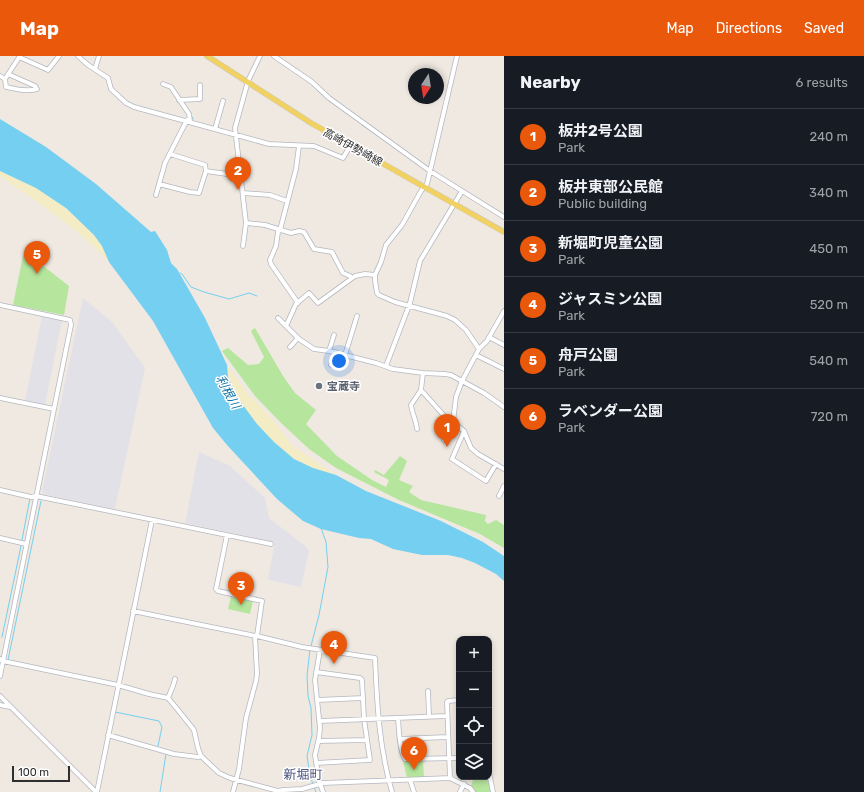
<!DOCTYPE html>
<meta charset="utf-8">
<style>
body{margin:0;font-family:Rubik,"Noto Sans JP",sans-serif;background:#20242c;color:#f1f3f6}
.controls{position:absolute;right:12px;bottom:12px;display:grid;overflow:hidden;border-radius:8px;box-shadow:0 2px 6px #0003}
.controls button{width:36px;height:36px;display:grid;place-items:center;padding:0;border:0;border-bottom:1px solid #363941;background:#171b24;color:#f1f3f6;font:20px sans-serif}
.compass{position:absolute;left:408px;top:12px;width:36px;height:36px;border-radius:50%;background:#171b24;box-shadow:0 2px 6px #0003;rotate:192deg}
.scale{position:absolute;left:12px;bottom:10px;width:58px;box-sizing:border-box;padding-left:4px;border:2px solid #2e2e2e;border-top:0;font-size:11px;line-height:14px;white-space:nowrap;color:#2e2e2e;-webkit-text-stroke:3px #fff;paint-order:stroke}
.you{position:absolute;left:339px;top:305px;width:14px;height:14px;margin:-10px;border:3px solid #fff;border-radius:50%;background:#1a73e8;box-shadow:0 0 0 6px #1a73e833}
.badge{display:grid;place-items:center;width:26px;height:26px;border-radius:50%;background:#ea580c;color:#fff;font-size:13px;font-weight:700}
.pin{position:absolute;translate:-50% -33px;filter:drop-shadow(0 1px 2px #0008)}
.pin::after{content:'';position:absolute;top:21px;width:14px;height:12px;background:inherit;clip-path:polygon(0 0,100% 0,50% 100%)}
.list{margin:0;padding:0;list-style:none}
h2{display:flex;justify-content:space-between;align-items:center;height:52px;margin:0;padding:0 16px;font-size:17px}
h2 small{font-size:13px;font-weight:400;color:#9ea1a6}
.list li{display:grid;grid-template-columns:26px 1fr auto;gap:12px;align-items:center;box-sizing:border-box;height:56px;padding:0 16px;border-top:1px solid #363941}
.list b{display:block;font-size:15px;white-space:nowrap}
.list p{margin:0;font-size:13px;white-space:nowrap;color:#9ea1a6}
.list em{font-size:13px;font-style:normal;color:#9ea1a6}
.icon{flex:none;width:22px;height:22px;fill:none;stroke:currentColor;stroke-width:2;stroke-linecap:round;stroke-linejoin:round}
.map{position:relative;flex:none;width:504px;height:736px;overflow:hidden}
header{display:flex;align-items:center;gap:24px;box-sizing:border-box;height:56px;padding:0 20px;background:#ea580c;color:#fff}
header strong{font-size:19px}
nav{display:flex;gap:22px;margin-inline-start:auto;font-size:14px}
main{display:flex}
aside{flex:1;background:#171b24}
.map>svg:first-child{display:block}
</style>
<header>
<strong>Map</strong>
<nav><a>Map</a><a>Directions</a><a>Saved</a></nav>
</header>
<main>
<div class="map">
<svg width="504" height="736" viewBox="0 0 504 736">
<rect width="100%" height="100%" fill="#efe9e1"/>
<!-- industrial -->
<path fill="#e3e1e8" d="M83 242 112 266 145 312 115 453 44 438 42 435Z
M42 260 62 264 45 349 25 345Z
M199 396 230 410 265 442 269 462 304 489 309 495 301 531 269 524 268 523 275 486 185 467Z"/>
<!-- green -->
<path fill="#b6e59e" d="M24 195 69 230 64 259 13 249Z
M255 272 283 320 295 337 316 354 306 368 337 400 372 424 386 431 389 424 374 416 375 414 384 419 400 400 407 405 399 424 413 430 409 436 421 444 486 459 485 465 488 468 496 464 504 469V492L480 478 399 444 336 412 309 393 280 366 255 340 222 295 228 292 248 309 259 308 264 301 251 275Z
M231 541 253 545 250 558 228 553Z
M403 705H423L424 722H407Z
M474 721H488L491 736H475L474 733 471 730Z"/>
<!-- sand -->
<path fill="#f3ecc5" d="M0 115 36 132 66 152 94 179 102 190 109 206C79 172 38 147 0 120Z
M227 309 248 338 275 366 291 389 336 419C322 415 306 411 293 402 266 383 231 343 227 309Z"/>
<!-- water -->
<path fill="#75cff0" d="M0 63 46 91 96 128 151 176 155 175 167 194 171 207 177 213 205 262 227 309 228 321 237 341 257 368 274 386 294 403 313 412 336 419 366 435 441 465 483 486 504 500V525L496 518 475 507 462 502 448 499H422L393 493 371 483 359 482 321 473 303 465 277 443 227 389 213 372 153 265 109 206 102 190 94 179 66 152 36 132 0 115Z"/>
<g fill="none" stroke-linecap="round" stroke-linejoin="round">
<!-- stream -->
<path stroke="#75cff0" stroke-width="1" d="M313 30 328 44 358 65
M191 59 193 63
M362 69 384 84
M180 217 182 218 191 231 204 236 229 243 249 237 257 240
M22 484 30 442
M2 581 21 490
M311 590 319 559 328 511 326 486 321 472
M310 593 307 620 308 640 311 652 312 679 307 700 310 720 313 728
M8 604 41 445
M115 656 159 665 162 671 158 690
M314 731 316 736
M160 736 166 698"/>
<!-- minor casing -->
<g stroke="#b4b7c1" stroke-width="5.5">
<path id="minor" d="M78 0 88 9 108 22 111 33 126 47 134 51 269 88 314 90 343 102 350 90
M274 0 312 26 329 42 430 115 504 161
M457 0 427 128 421 135 402 169 386 189 381 206 375 219V224L377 237 379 239 395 246 447 260 455 264 466 274 479 293
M19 1 48 14 59 0
M95 13 99 0
M0 20 5 23 20 0
M5 23 6 31C16 33 26 36 37 33L35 30 8 18
M163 28 171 31 189 58 190 65
M179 44 200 43V29
M215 73 223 45
M206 115 227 118 241 119
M159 128 190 136 199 137 206 115 205 109 170 98
M243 137 270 139 287 145
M156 139 165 107 187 64
M246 167 265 169 291 177 299 175 304 176 314 193 332 196 343 217 350 220 351 222
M243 190 246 167 235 72 248 25 260 0
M298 247 271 208 270 204 276 190 278 176 280 174 296 113 299 90
M0 249 70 264 71 269 0 620
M504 255 487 285 479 293 462 325 456 341 453 366 464 375 471 392 478 398 504 413
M278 262 299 283 314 293 329 295 376 307 393 313 423 317 445 318 451 319 484 337 504 351
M286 270 296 248 309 237 318 247 355 220 365 218 375 219
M489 281 504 289
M290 291 298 282
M329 295 334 279
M345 299 357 260
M476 299 504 313
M331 309 336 296
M386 310 410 247 420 205 462 135
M421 334 448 364 453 366
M0 342 54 353
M417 373C416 364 412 357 411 349L421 334 423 317
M464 375 452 403 486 425 496 408
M444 384 451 365
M0 434 31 441 36 440 271 488
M499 440 504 430
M227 479 216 533 218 535 262 545 257 580 302 591 375 602C377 649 379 691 392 736
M0 482 26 488
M133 555 256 580
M320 594 315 624 320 672 319 682 315 699 319 725 323 736
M0 603 3 605 118 629 149 638 168 642 178 654 194 674 198 692 201 700 219 717 230 722 278 735 283 734 302 733 323 727 450 722 470 732 473 736
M316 616 360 622 362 624 364 663 370 704 316 707
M428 635 429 660
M0 640 96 736
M168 642 173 630 175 623
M317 644 363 642
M0 649 10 651
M398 662C399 674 399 693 405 703L459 702
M319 665 447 660
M108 679 174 698 198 701 201 700
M400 683 447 681
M319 685 366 684
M489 717 493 736
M450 722 447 646 448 645 459 644
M410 724 414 736
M97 736 152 464
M233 736 239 713 246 662 256 625 257 618 255 580
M460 736 464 728"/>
</g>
<!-- major casing -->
<g stroke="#c9c9c9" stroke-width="6">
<path id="major" d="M207 0 311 67 504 176"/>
</g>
<!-- minor -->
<use href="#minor" stroke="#fff" stroke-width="4"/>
<!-- major -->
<use href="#major" stroke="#f2d163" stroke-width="5"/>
</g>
<!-- markers -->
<circle fill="#6b7280" stroke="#fff" stroke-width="1.5" cx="319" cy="330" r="4"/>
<g text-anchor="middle" stroke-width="3" stroke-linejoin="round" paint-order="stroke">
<!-- street labels -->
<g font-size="11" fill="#2e2e2e" stroke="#fff">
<text transform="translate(353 91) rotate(29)" y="4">高崎伊勢崎線</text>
</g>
<!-- worship labels -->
<g font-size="11" font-weight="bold" fill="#5b616d" stroke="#fff" text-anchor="start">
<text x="327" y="334">宝蔵寺</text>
</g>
<!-- water labels -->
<g font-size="12" font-style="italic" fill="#0d6fa3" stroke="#fff">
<text transform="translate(228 336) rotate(61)" y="4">利根川</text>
</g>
<!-- quarter labels -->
<g font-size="13" fill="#4d5680" stroke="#fff">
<text x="303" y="723">新堀町</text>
</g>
</g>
</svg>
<div class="controls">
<button>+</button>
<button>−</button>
<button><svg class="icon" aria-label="locate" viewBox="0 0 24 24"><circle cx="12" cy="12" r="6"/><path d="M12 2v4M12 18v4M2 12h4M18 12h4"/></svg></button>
<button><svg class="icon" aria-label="layers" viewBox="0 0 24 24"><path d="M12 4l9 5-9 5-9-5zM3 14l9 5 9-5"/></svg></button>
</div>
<svg class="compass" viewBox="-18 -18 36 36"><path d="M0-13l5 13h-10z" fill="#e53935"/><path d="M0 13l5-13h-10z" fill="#9ea1a6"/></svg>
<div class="scale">100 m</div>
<div class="you"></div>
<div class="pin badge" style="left:447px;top:391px">1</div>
<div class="pin badge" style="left:238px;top:134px">2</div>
<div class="pin badge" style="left:241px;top:549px">3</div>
<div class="pin badge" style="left:334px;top:608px">4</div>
<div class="pin badge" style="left:37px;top:218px">5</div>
<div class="pin badge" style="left:414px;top:714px">6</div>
</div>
<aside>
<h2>Nearby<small>6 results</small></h2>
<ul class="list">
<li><span class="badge">1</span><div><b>板井2号公園</b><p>Park</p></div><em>240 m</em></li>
<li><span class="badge">2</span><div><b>板井東部公民館</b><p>Public building</p></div><em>340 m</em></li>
<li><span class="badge">3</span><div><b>新堀町児童公園</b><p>Park</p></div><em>450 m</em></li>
<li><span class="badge">4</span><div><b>ジャスミン公園</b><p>Park</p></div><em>520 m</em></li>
<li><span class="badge">5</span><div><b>舟戸公園</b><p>Park</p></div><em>540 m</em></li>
<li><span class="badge">6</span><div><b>ラベンダー公園</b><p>Park</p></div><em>720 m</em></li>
</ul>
</aside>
</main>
